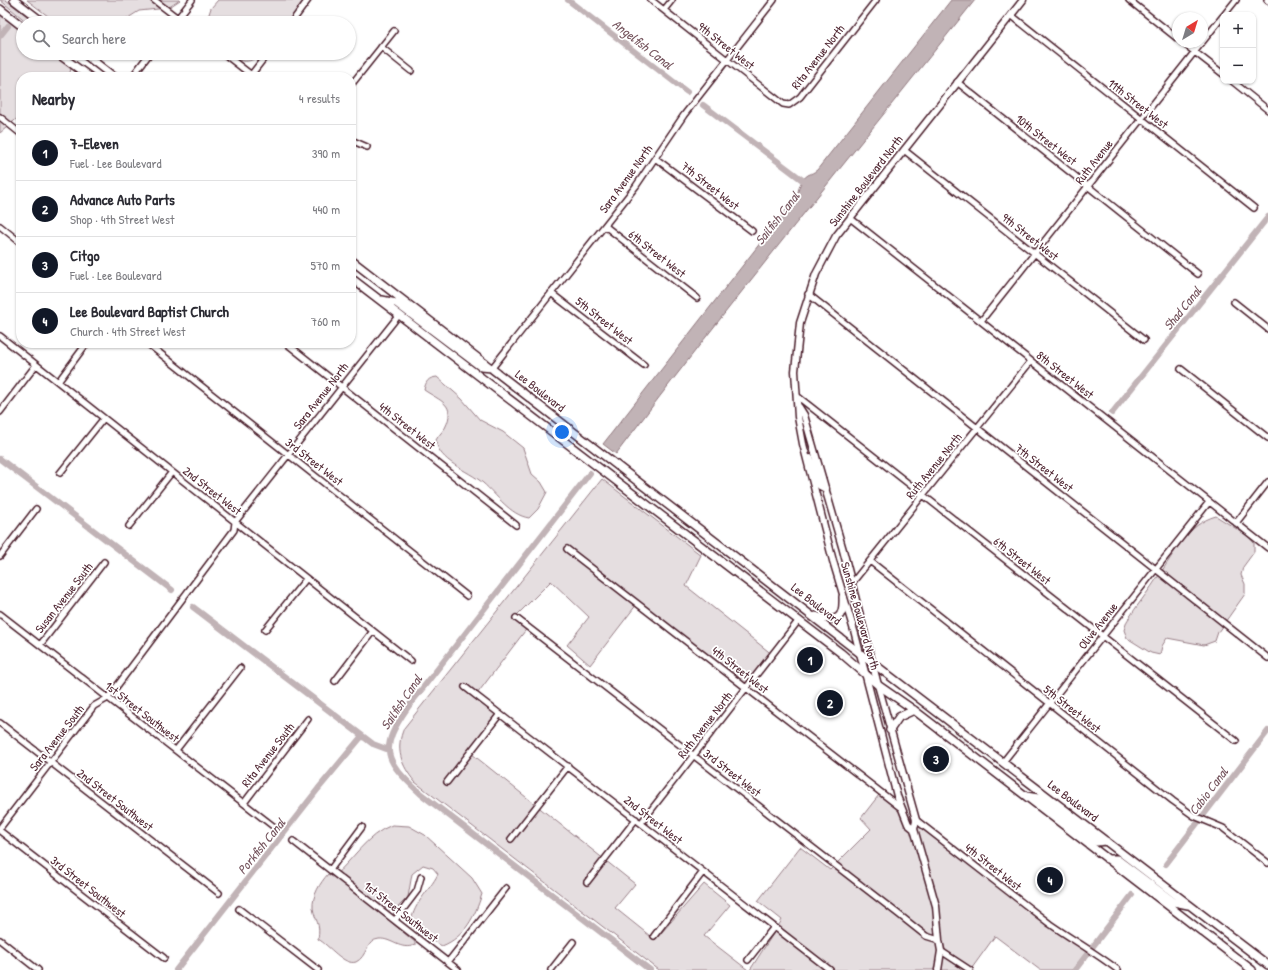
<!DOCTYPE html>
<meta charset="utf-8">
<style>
body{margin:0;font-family:"Patrick Hand",sans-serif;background:#f2f2f3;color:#2b2b33}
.controls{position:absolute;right:12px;top:12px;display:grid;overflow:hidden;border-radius:8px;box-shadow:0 1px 3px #0004}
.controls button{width:36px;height:36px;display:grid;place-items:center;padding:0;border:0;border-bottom:1px solid #e1e1e2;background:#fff;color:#2b2b33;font:20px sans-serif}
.compass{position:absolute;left:1172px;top:12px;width:36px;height:36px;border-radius:50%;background:#fff;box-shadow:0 1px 3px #0004;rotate:38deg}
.you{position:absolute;left:562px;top:432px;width:14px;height:14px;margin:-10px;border:3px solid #fff;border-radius:50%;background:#1a73e8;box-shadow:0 0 0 6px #1a73e833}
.badge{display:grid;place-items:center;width:26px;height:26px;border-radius:50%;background:#111827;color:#fff;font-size:13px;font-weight:700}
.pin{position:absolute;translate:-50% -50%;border:2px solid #fff;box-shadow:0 1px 4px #0006}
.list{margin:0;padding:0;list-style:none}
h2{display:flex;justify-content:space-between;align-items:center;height:52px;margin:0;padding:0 16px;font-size:17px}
h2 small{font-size:13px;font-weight:400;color:#7c7c81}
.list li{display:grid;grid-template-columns:26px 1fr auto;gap:12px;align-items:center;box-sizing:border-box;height:56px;padding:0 16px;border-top:1px solid #e1e1e2}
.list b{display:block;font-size:15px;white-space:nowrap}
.list p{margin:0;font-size:13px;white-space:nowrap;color:#7c7c81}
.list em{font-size:13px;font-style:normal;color:#7c7c81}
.icon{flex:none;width:22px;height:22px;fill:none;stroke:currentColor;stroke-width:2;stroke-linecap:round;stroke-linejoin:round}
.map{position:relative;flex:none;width:1268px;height:970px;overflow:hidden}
.search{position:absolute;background:#fff;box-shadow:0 1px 3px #0004;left:16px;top:16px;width:340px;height:44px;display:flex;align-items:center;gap:10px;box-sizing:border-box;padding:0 14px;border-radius:22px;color:#7c7c81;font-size:15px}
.panel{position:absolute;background:#fff;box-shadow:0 1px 3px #0004;left:16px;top:72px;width:340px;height:276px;border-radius:16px}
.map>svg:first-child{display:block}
</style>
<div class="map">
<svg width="1268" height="970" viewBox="0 0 1268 970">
<rect width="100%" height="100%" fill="#fff"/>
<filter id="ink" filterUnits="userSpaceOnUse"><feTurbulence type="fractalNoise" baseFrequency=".025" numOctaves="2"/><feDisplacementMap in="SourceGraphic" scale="8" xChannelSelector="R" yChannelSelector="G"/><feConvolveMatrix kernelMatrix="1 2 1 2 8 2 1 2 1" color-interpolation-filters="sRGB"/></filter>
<g filter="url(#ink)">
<!-- green -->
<path fill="#e5dee0" stroke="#987e86" d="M0 0H6L36 23H28Z
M27 0H180L168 8 139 11 120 23H57Z
M218 0H305L287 23H206L211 8Z
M0 14 23 31V53H52L71 68 69 77H21V115L0 133Z
M227 53H263C249 64 242 64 227 53Z
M437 377 462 399 480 420 503 432 523 448 532 474 541 482 547 492 538 509 529 518C510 515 497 495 483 483 468 470 438 462 436 440 438 436 442 432 445 428 457 404 440 401 424 390 426 381 428 378 437 377Z
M602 479 701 555 686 586 773 655 747 687 637 604 590 665 567 645 589 617 551 581 515 617 528 627 477 694 501 719 467 750 635 884 615 908 655 940 704 884 730 905 704 936 748 970H659L415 782C401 765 395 749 404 728Z
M1216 516 1248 536 1254 543V552L1243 567 1241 575 1245 584V594L1218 632 1215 641 1204 645 1167 638 1162 646 1160 655 1151 653 1127 638 1124 630 1127 621C1137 605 1149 591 1159 575 1175 553 1187 524 1216 516Z
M882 791 896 802 905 826 911 831 921 862 933 907 938 951 934 970H750L782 920 758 901 800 847 830 870 871 829 861 818Z
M918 823 1089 949 1072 970H1040L995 936 972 968 974 970H941L945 949 942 939 939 905 917 829Z
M392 825 409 826 425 835 472 878 482 894C475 916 465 937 442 946L425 937 411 926C411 905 429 892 438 874L433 868 423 865 412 874 408 897 394 911 392 923 415 942V945C400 951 392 938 379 939 366 940 367 957 356 962 344 966 329 945 318 939 321 923 315 921 313 908 312 896 320 883 328 874L333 877C353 860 366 835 392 825Z"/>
<!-- water -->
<path fill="#c1b3b6" stroke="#91787e" d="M951 0H975C855 151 732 300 616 454L603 444 797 196C799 188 800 180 808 175 812 173 813 173 817 170Z"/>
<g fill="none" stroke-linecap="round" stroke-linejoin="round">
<!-- canal -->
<path stroke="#c1b3b6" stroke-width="6" d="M568 0 687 92
M0 36 8 26
M703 105 809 185
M1112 413 1268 217
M0 459 172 590
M590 473 408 707C378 750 384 760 421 794L650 970
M193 607 373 744 389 750
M1166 864 1268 731
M176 970 318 789 362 736
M1075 970 1132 895"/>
<!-- minor casing -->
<g stroke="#4a1f2b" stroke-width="8">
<path id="minor" d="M154 0 184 23
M651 0 783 104 789 105 800 97 876 0
M1129 0 1178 39
M1267 0 1268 1
M664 10 672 0
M1011 15 1254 208
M1224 15 1236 0
M174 23 192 0
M291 23 308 0
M1182 42 1223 74
M381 47 411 71
M223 53 254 77
M251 75 268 53
M132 77 150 53
M1232 81 1268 110
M957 82 1198 274
M351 85 394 31
M0 117 21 134
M351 140 367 147
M904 150 1144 340
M655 158 752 231
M850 218 1268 548
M0 226 21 243
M605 226 697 298
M551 293 644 365
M808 294 1268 658
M1234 302 1268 329
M981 321 1223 16
M0 336 411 661
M147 343 467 596
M286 343 516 525
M492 368 636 186 684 115 774 0
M1181 369 1268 438
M58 382 87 343
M797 396 1236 741
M0 412 36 365
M60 473 104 418
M1236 523 1268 482
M129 526 172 472
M567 549 901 808
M0 556 36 509
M870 561 1173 801 1194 816 1223 828 1268 863
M852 583 1031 361
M0 614 273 826
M516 618 897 913 926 936 939 940
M265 630 306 579
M40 645 104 562
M335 681 373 631
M465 687 830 970
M0 723 219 893
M176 750 240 668
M1003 762 1209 502
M447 782 500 714
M244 803 308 719
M916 820 1050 924C1073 940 1096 953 1118 970
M641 823 799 620
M0 828 94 706 108 698 234 530 235 522 399 315
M0 831 164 958
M511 839 568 766
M293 841 458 970
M330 870 362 827
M587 882 636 819
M239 909 318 970
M395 920 417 891 421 877
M654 936 703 872
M0 940 38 970
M941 951 970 970
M748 960 774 927
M448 962 506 888
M551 970 573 942"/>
</g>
<!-- tertiary casing -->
<g stroke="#4a1f2b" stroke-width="9">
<path id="tertiary" d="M799 407 804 415 843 550 878 685 916 820 914 829 936 906 939 940 941 951 938 970
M810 458 820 486 826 489
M914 829 908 824 897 796 855 634 833 561 803 444 798 417 795 371 800 323 816 274 836 236 1023 0"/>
</g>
<!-- secondary casing -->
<g stroke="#4a1f2b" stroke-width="10">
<path id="secondary" d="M14 0 44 23
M0 9 23 27
M57 53 90 77
M83 53 114 77
M351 260 861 654 1268 965
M351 278 841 653 878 685 914 710 1252 970
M382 300 396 303 481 367 492 368
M816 616C837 623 844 619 843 597
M890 730 899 717 914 710
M1026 796 1038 798 1097 842 1106 841
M1107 859H1117L1174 902 1188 905"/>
</g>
<!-- minor -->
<use href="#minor" stroke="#fff" stroke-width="5"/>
<!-- tertiary -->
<use href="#tertiary" stroke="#fff" stroke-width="6"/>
<!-- secondary -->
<use href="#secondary" stroke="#fff" stroke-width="7"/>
</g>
</g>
<g text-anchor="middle" stroke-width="3.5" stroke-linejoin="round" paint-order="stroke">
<!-- street labels -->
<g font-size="12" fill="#4a1f2b" stroke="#fff">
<text transform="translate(726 46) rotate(38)" y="4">9th Street West</text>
<text transform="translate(818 57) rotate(-52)" y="4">Rita Avenue North</text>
<text transform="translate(1138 104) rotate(38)" y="4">11th Street West</text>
<text transform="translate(1046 140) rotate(38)" y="4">10th Street West</text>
<text transform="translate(1094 162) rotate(-52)" y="4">Ruth Avenue</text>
<text transform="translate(626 179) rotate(-54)" y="4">Sara Avenue North</text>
<text transform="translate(866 181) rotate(-52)" y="4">Sunshine Boulevard North</text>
<text transform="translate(710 186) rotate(38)" y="4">7th Street West</text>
<text transform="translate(1030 237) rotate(38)" y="4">9th Street West</text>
<text transform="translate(657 254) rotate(38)" y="4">6th Street West</text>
<text transform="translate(604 321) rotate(38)" y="4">5th Street West</text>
<text transform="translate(1065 375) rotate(38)" y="4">8th Street West</text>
<text transform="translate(540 391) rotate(38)" y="4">Lee Boulevard</text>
<text transform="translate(321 396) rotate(-52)" y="4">Sara Avenue North</text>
<text transform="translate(407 426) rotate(38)" y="4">4th Street West</text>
<text transform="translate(314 462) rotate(38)" y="4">3rd Street West</text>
<text transform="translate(934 466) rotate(-51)" y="4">Ruth Avenue North</text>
<text transform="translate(1044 468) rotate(38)" y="4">7th Street West</text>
<text transform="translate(212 491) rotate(38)" y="4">2nd Street West</text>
<text transform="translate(1022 561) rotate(38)" y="4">6th Street West</text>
<text transform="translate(64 598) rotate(-52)" y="4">Susan Avenue South</text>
<text transform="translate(816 604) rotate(38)" y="4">Lee Boulevard</text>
<text transform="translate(860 616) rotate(74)" y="4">Sunshine Boulevard North</text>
<text transform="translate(1098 626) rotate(-52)" y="4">Olive Avenue</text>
<text transform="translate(740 670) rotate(38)" y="4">4th Street West</text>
<text transform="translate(1072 709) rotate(38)" y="4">5th Street West</text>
<text transform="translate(142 712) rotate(38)" y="4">1st Street Southwest</text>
<text transform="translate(705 725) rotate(-52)" y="4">Ruth Avenue North</text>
<text transform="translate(57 738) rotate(-52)" y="4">Sara Avenue South</text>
<text transform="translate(268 755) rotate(-52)" y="4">Rita Avenue South</text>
<text transform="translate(732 773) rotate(38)" y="4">3rd Street West</text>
<text transform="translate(115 800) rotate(38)" y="4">2nd Street Southwest</text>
<text transform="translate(1073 801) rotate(37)" y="4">Lee Boulevard</text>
<text transform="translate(653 820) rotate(38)" y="4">2nd Street West</text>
<text transform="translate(993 867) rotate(38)" y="4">4th Street West</text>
<text transform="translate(88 887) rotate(38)" y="4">3rd Street Southwest</text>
<text transform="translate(401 912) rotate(38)" y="4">1st Street Southwest</text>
</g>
<!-- water labels -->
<g font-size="13" font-style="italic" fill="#74535c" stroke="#fff">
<text transform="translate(643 44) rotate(38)" y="5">Angelfish Canal</text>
<text transform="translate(777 218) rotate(-52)" y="5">Sailfish Canal</text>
<text transform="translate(1182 308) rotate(-51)" y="5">Shad Canal</text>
<text transform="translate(401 702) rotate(-56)" y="5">Sailfish Canal</text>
<text transform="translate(1208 791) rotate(-53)" y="5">Cabio Canal</text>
<text transform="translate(261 846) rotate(-51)" y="5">Porkfish Canal</text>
</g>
</g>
</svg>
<div class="controls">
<button>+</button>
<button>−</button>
</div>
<svg class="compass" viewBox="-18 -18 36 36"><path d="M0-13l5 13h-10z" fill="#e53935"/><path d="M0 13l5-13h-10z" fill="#7c7c81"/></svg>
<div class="you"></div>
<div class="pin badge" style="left:810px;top:660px">1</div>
<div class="pin badge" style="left:830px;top:703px">2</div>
<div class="pin badge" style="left:936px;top:759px">3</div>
<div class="pin badge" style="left:1050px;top:880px">4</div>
<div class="search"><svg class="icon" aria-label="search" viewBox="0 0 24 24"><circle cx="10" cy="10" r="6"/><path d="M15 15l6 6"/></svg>Search here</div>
<section class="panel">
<h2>Nearby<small>4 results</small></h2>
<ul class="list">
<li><span class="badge">1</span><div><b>7-Eleven</b><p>Fuel · Lee Boulevard</p></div><em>390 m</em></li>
<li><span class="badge">2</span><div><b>Advance Auto Parts</b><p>Shop · 4th Street West</p></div><em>440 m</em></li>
<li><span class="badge">3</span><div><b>Citgo</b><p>Fuel · Lee Boulevard</p></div><em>570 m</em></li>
<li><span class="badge">4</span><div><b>Lee Boulevard Baptist Church</b><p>Church · 4th Street West</p></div><em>760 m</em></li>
</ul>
</section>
</div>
